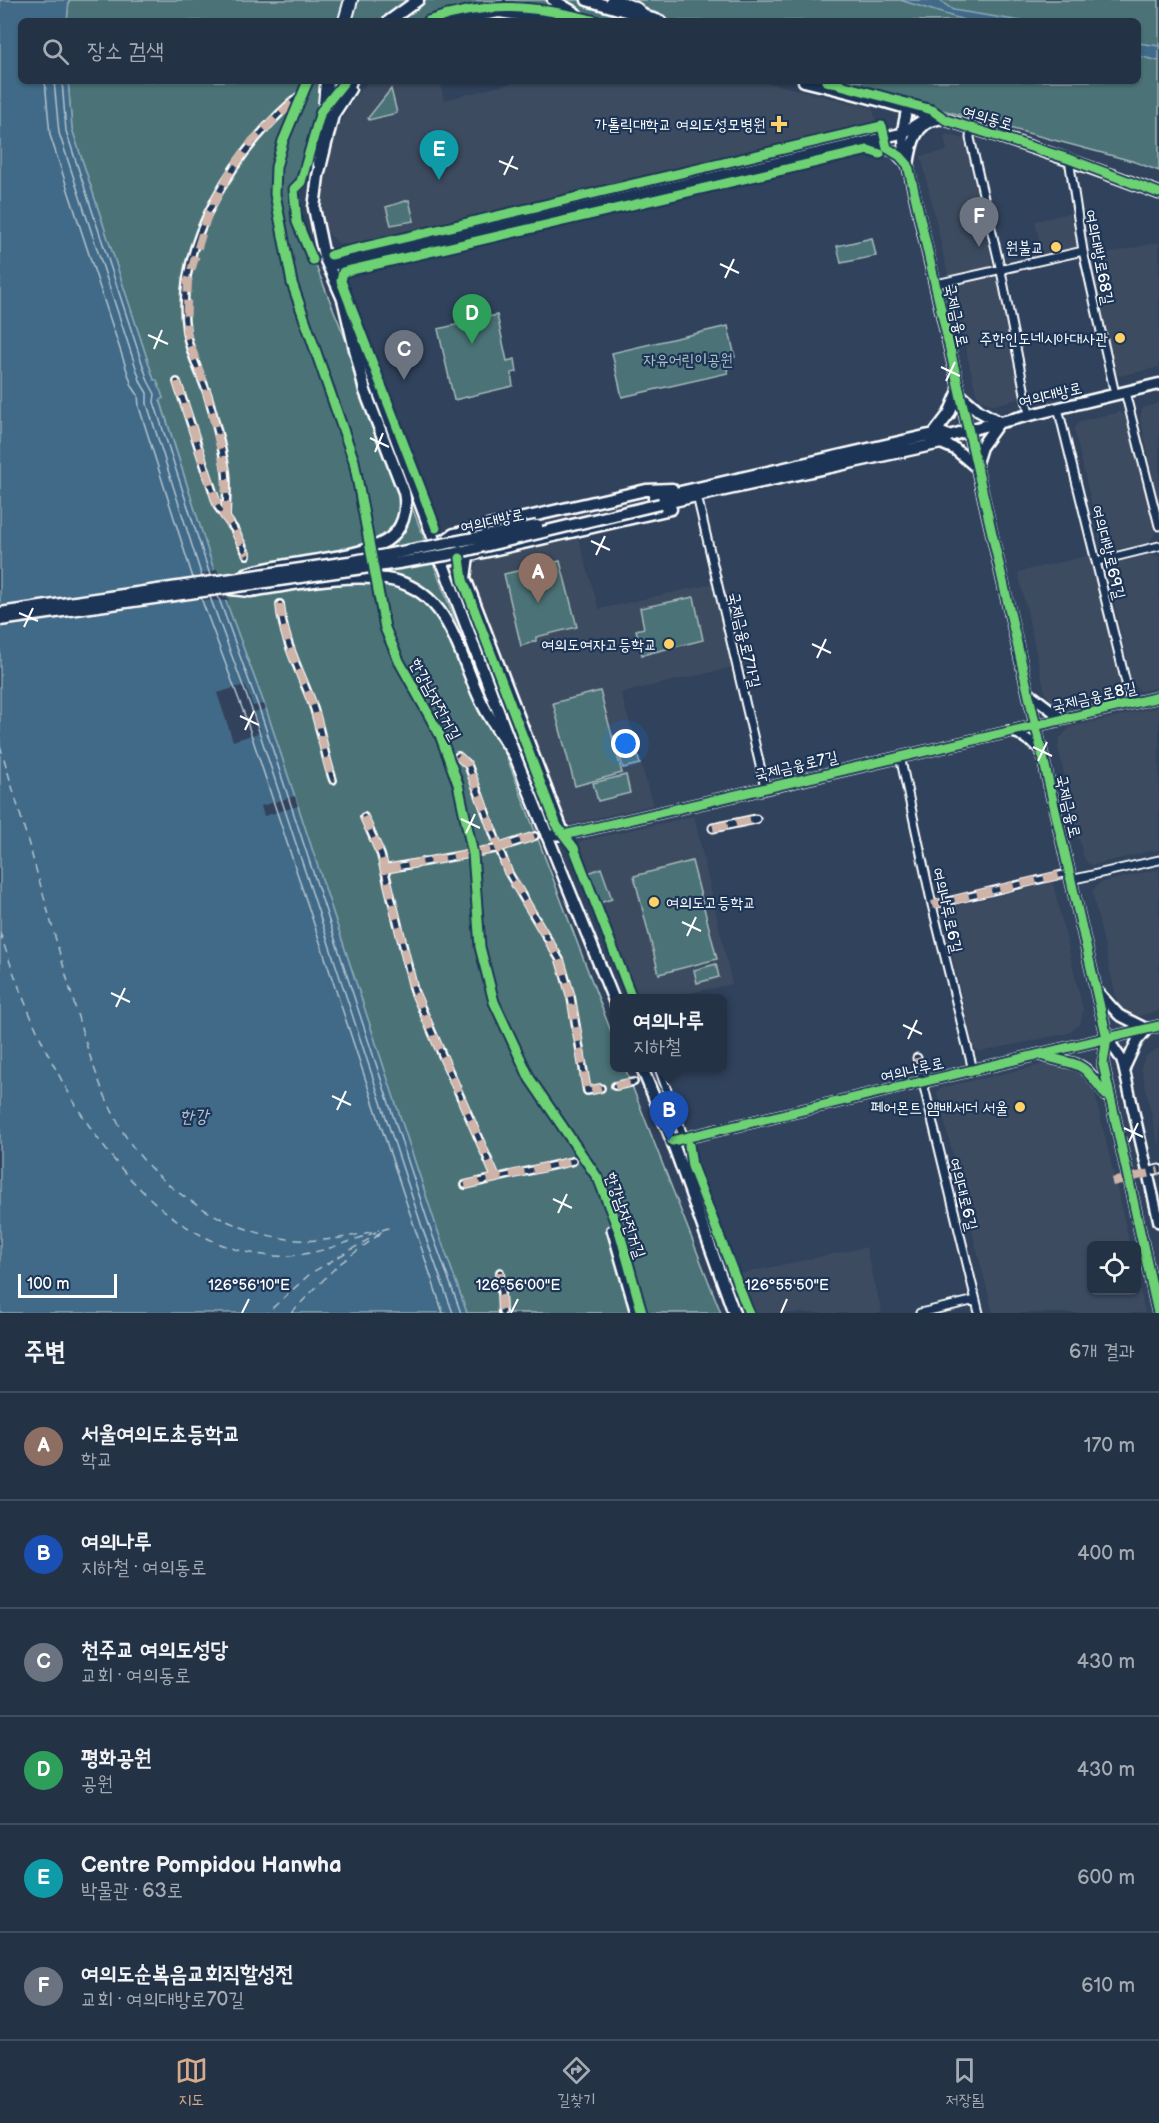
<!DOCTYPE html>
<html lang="ko">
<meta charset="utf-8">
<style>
body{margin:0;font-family:"Balsamiq Sans","Poor Story",sans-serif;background:#2c3a4c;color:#f1f3f6}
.controls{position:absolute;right:18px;bottom:18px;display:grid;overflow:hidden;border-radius:9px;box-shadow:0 2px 4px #0004}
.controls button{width:54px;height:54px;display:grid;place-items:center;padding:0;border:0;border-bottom:2px solid #414d5e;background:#243245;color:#f1f3f6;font:30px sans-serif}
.scale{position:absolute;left:18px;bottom:15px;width:99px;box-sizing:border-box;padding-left:6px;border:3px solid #fff;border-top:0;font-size:16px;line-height:21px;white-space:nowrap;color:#fff;-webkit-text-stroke:4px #1d3557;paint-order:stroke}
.you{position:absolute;left:626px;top:744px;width:21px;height:21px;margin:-15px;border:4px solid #fff;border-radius:50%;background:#1a73e8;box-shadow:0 0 0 9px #1a73e833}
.badge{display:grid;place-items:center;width:39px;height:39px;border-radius:50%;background:#d6ab8b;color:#fff;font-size:20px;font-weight:700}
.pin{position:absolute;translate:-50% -50px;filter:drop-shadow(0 2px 3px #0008)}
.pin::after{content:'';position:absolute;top:32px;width:21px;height:18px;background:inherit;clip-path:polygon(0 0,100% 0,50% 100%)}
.popup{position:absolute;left:610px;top:994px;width:117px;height:78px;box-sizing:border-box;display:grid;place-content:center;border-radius:9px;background:#243245;filter:drop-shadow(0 2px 4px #0005);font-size:20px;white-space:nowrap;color:#a3aab3}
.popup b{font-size:22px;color:#f1f3f6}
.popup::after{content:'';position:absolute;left:50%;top:100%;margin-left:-12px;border:12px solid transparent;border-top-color:#243245}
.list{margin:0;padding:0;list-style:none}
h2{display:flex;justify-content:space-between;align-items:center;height:78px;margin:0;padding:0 24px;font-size:26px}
h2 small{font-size:20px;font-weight:400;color:#a3aab3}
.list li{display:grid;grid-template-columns:39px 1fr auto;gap:18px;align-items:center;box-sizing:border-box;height:108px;padding:0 24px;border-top:2px solid #414d5e}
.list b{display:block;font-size:22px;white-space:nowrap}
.list p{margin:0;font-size:20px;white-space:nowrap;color:#a3aab3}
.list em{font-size:20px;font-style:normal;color:#a3aab3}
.icon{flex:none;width:33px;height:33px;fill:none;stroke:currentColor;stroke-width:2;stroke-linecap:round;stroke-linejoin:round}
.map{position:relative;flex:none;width:1159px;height:1313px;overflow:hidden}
.search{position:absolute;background:#243245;box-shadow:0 2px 4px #0004;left:18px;right:18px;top:18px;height:66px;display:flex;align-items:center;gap:15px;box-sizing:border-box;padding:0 21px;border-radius:9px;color:#a3aab3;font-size:22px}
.sheet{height:726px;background:#243245}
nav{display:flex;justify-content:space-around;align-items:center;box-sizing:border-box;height:84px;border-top:2px solid #414d5e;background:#243245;font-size:16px;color:#a3aab3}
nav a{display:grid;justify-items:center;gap:3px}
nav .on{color:#d6ab8b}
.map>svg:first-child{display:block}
</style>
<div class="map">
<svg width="1159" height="1313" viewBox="0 0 1159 1313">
<rect width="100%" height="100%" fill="#30425c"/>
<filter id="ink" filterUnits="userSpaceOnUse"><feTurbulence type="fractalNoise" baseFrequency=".0167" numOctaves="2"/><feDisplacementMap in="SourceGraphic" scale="12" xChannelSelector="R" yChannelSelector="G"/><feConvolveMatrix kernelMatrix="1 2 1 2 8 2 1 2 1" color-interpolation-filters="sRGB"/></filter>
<g filter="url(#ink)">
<!-- built -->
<path fill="#3e4b60" d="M368 81H440L444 100 521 81H762L872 108 876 119 869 127 353 246 338 243 328 233 327 237 320 216 319 194 336 130 352 101Z
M947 134 964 139 992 263 989 268 953 277 948 274 921 156 947 151 944 135Z
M1070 213 1077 244 1074 249 1047 255 1042 252 1035 221Z
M1159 242V367L1120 376 1115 373 1089 258Z
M990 276 996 279 1022 395 1018 399 994 405 983 401 976 393 952 289 955 284Z
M1159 403V503L1140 417 1143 408Z
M1120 412 1128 420 1155 534 1149 543 1108 551 1101 545 1074 429 1080 421Z
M578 537 599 609 715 583 734 667 621 693 653 805 571 824 563 820 470 577 477 563 484 559Z
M1152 554 1159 557V687L1141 691 1132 683 1107 571 1112 564Z
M1091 555 1121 690 1114 697 1069 708 1060 707 1051 702 1045 693 1018 572Z
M1159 707V849L1093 865 1087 863 1083 856 1058 747 1060 738 1071 727Z
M694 816 732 984 667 998H631L575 848 581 841Z
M1159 869V1011L1133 1017 1123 1012 1118 1006 1092 891 1099 883Z
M1053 883 1083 1010 1081 1023 1069 1033 979 1052 973 1046 942 909Z
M1159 1048V1149L1141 1067 1146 1056Z
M1065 1063 1075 1066 1092 1081 1130 1245 1092 1246V1290H1136L1137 1275 1145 1313H993L937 1093 940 1088 1045 1064Z
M866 1247 882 1313H753L738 1274Z"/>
<!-- green -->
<path fill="#4b7377" stroke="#a5b9bb" stroke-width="1.5" d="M69 0H503L462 7 417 21H67Z
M506 0H1159V171L1132 161 834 81H1138V21H609L558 7Z
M68 81H341L316 121 299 178 303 234 393 457 615 1042V1068H625L721 1313H467L436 1226 266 709 212 564 160 399 163 398 154 380 72 129Z
M391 89 397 113 369 120 368 118Z
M409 200 414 221 391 225 386 207Z
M872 238 876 256 841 263 837 246Z
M497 315 507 361 515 359 517 372 511 373 513 386 454 400 438 329Z
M728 326 735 357 725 359 728 373 622 397 612 353Z
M560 561 577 627 536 637V641L521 646 504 574Z
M694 597 703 640 642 655 636 630 644 628 640 608Z
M600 691 622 773 575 786 553 703Z
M631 732 640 764 623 768 614 736Z
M626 775 630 793 598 801 593 783Z
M692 861 717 959 659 974 634 876Z
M601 868 612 899 596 904 586 874Z
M716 964 719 977 697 983 694 970Z"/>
<!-- water -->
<path fill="#406a87" stroke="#8ca6b7" stroke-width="1.5" d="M0 0H69L67 21H21V81H68L72 129 154 380H157L163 398 160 400 212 564 266 709 436 1226 467 1313H0Z
M900 0H939L953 10 1021 21H967Z
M1138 43 1159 46V61L1138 56Z"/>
<!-- pier -->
<path fill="#30425c" d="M217 569 229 601 193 600 0 628V605L189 579Z
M245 685 253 706 264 704 266 709 254 712 261 732 233 741 217 693Z
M295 796 298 806 264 816 261 806Z"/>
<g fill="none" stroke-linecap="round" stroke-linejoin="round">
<!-- shore -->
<path stroke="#b3c3cf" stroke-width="1.5" d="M45 81 50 135 132 386 138 395 139 407 193 578
M54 81 59 133 141 383 147 393V404L202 577
M62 81 66 131 148 381 155 394 154 402 210 575
M218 596 260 711 430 1228 461 1313
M210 597 253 713 423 1230 453 1313
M201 598 245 716 443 1313"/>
<!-- ferry -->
<path stroke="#b3c3cf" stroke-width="1.5" stroke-dasharray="8 6" stroke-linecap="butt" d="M0 745C20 814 40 882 59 951 76 1007 89 1067 116 1119 148 1185 226 1234 298 1240 326 1242 353 1236 379 1230
M0 932C37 1053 128 1247 274 1256 314 1258 351 1240 388 1228L311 1273 267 1313
M291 1313 338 1265 380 1234"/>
<!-- pedestrian-tunnel -->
<path stroke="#4f5e74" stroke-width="5" stroke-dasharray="5 2.5" stroke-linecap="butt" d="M1112 1182 1148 1173"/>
<!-- pedestrian casing -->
<g stroke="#fff" stroke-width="10">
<path id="pedestrian" d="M177 382 218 507 234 529 247 555
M226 517C226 502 228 486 226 471 222 447 215 420 208 396 201 375 189 353 186 331 173 244 238 144 304 92
M280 604C283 640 299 669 312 703 321 728 324 755 333 780
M458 756 468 765 508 872 560 960 571 997 587 1091 601 1088
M364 817 381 855 414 991 496 1178
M385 869 495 849 535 836
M932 905 1068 873
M615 1086 634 1082
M465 1185 573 1161
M610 1229 634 1313
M500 1272 502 1313"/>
</g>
<!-- minor casing -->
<g stroke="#fff" stroke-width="11">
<path id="minor" d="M971 127 970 138 1001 271 1029 414
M1069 159 1083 251 1115 394
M936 284 1083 251
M1125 392 1159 526
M1058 408 1131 703
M698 500 765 787
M1098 561 1159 546
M900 756 932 905 973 1070
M713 828 756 819
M564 835 574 848 632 998
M1070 880 1159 860
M917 1058 979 1313
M659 1068 684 1138
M1147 1172 1159 1169
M920 1313 976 1300"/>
</g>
<!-- tertiary casing -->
<g stroke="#fff" stroke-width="14">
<path id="tertiary" d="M907 108 903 128 904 149 1107 1038 1103 1064 1158 1313
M870 143 895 152 906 163
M329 266 903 133
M1029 693 1063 719
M1009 731 1019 734 1041 749
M546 835H564L1159 697
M1098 992 1119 1015 1145 1028
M1107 1038 1122 1060 1159 1222
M1040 1055C1086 1068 1078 1057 1108 1097
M1124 1069 1137 1041 1148 1028
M672 1141 1159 1026"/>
</g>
<!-- secondary casing -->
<g stroke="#fff" stroke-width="15">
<path id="secondary" d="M448 21 499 12 557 21
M804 81C925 110 1043 149 1159 193
M903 133 922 121
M908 165C911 145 915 122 938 119
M346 306 324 256 314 208 318 176 333 115 350 89
M352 321 515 756 615 1003
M642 1068 672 1141 734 1313"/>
</g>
<!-- primary casing -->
<g stroke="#fff" stroke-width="15">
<path id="primary" d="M553 0 575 13 582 21
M587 0 660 21
M389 21 418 0
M345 95 351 81
M933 435 949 414 958 393 979 411 999 422 981 447 975 466 955 449 941 443
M654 498 925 436 942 433 949 436
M660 504 941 443 949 436 980 427 1159 384
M435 547 454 534 646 490 672 489
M468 556 465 578 564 835
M440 562 671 509
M245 574C284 561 353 561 386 541 403 530 408 511 404 492L365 391 343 299
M231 589 250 591C293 585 342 573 386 579 451 588 458 657 483 705 492 723 504 739 515 756"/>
</g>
<!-- trunk casing -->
<g stroke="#fff" stroke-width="16">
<path id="trunk" d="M613 0 636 9 645 17
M345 21 351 0
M320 164 327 81"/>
</g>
<!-- pedestrian -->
<use href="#pedestrian" stroke="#1d3557" stroke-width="5"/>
<!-- minor -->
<use href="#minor" stroke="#1d3557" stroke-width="7"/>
<!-- tertiary -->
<use href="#tertiary" stroke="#1d3557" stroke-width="9"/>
<!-- secondary -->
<use href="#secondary" stroke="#1d3557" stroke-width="10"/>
<!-- primary -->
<use href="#primary" stroke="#1d3557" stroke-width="10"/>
<!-- trunk -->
<use href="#trunk" stroke="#1d3557" stroke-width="12"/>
<!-- primary-bridge casing -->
<g stroke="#fff" stroke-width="15" stroke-linecap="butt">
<path id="primary-bridge" d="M0 613 349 562 537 526
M0 620 398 563 451 554 660 504"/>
</g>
<!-- primary-bridge -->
<use href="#primary-bridge" stroke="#1d3557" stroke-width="10"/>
<!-- quiet -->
<path stroke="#ceb3a9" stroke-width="8" stroke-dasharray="15 8" stroke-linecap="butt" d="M177 382 218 507 234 529 247 555
M226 517V472L208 396 186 331 188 281 208 214 229 174 252 141 297 98
M280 604C283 640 299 669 312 703 321 728 324 755 333 780
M458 756 468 765 508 872 560 960 571 997 587 1091 601 1088
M364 817 381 855 414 991 496 1178
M713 828 756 819
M385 869 495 849 535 836
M932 905 1068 873
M917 1058 923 1082
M615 1086 634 1082
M1112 1182 1159 1171
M465 1185 573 1161
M500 1272 502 1313"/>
<!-- cycleway casing -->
<g stroke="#1d3557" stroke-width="13">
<path id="cycleway" d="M428 21C487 0 537 6 596 21
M308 81 283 141 276 167 275 194 292 283 354 461 385 628 399 661 440 735 458 784 473 854 480 947 494 1002 530 1079 599 1180 620 1234 642 1313
M826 81 932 110 946 120 1069 159 1159 193
M331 255 882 126 887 148 900 156 908 165C975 456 1040 747 1107 1038L1103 1064 1158 1313
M313 260 297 222 294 189 301 182 321 111 345 81
M436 528 341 281 343 272 868 150 880 154
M460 558 463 580 557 826 574 848 632 998
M564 835 1159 697
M1041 1055C1084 1068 1077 1057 1106 1095
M672 1141 1159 1026
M689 1145 692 1166 749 1313"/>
</g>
<!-- cycleway -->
<use href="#cycleway" stroke="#6cd273" stroke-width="9"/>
</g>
</g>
<!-- ticks -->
<path fill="none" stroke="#fff" stroke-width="2" d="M499 161 518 169M504 175 513 156M720 264 739 273M725 278 734 259M148 335 168 344M154 349 162 330M941 367 960 376M946 381 955 362M370 438 389 447M375 452 383 433M591 541 610 550M596 555 605 536M19 613 38 621M24 627 33 608M812 644 831 653M817 658 826 639M240 716 259 725M245 730 254 711M1033 747 1052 756M1038 761 1047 742M461 819 480 828M466 833 475 814M682 922 701 931M687 936 696 917M111 993 130 1002M116 1007 125 988M903 1025 922 1034M908 1039 917 1020M332 1096 351 1105M337 1110 346 1091M1124 1128 1143 1137M1129 1142 1138 1123M553 1199 572 1208M558 1213 567 1194M242 1313 249 1299M511 1313 518 1299M781 1313 787 1299"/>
<!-- markers -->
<g fill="#ffd166" stroke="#1d3557" stroke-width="2">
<path d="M776 115h6v6h6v6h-6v6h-6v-6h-6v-6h6z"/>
<circle cx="1056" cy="247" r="6"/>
<circle cx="1120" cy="338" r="6"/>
<circle cx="669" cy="644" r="6"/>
<circle cx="654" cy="902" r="6"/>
<circle cx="1020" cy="1107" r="6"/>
</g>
<g text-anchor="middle" stroke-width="4.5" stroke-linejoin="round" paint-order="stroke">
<!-- street labels -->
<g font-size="16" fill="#fff" stroke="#1d3557">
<text transform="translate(988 117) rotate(17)" y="6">여의동로</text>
<text transform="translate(1100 257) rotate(79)" y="6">여의대방로68길</text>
<text transform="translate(957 315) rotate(78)" y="6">국제금융로</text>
<text transform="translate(1050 394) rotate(-13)" y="6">여의대방로</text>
<text transform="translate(492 520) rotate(-12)" y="6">여의대방로</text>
<text transform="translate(1109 552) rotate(76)" y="6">여의대방로69길</text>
<text transform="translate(745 640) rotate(77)" y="6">국제금융로7가길</text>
<text transform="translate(1094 696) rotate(-13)" y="6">국제금융로8길</text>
<text transform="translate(436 699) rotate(62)" y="6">한강남자전거길</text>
<text transform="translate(796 765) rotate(-13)" y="6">국제금융로7길</text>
<text transform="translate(1069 806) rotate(77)" y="6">국제금융로</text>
<text transform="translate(948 910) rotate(77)" y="6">여의나루로6길</text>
<text transform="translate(912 1069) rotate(-13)" y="6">여의나루로</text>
<text transform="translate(964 1194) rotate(76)" y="6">여의대로6길</text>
<text transform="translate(626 1215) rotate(70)" y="6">한강남자전거길</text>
</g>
<!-- poi labels -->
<g font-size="16" fill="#fff" stroke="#1d3557" text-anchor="end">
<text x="766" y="130">가톨릭대학교 여의도성모병원</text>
<text x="1044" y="253">원불교</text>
<text x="1108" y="344">주한인도네시아대사관</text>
<text x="657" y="650">여의도여자고등학교</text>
<text x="666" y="908" text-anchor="start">여의도고등학교</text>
<text x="1008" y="1113">페어몬트 앰배서더 서울</text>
</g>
<!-- park labels -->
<g font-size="16" fill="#aec0c2" stroke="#1d3557">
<text x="688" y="365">자유어린이공원</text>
</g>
<!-- water labels -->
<g font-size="18" font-style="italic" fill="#b3c3cf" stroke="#1d3557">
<text x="194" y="1122">한강</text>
</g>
</g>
<g font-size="15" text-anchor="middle" fill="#fff" stroke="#1d3557" stroke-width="4.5" stroke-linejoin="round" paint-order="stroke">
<text x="249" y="1290">126°56'10"E</text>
<text x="518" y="1290">126°56'00"E</text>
<text x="787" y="1290">126°55'50"E</text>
</g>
</svg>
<div class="controls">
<button><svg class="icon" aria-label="locate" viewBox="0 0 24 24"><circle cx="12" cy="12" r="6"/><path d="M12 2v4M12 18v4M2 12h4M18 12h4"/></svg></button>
</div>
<div class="scale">100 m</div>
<div class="you"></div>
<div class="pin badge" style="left:538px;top:603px;background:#8d6e63">A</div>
<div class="pin badge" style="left:669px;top:1141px;background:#1a4fb4">B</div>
<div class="popup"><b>여의나루</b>지하철</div>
<div class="pin badge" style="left:404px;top:380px;background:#6b7280">C</div>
<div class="pin badge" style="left:472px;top:344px;background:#2e9e5b">D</div>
<div class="pin badge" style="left:439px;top:180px;background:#0f9aa8">E</div>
<div class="pin badge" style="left:979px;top:247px;background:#6b7280">F</div>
<div class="search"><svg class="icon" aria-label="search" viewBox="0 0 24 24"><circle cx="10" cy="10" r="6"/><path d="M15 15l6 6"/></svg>장소 검색</div>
</div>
<section class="sheet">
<h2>주변<small>6개 결과</small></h2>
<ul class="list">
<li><span class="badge" style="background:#8d6e63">A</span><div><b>서울여의도초등학교</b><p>학교</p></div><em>170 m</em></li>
<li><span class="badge" style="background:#1a4fb4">B</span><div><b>여의나루</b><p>지하철 · 여의동로</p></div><em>400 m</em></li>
<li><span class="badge" style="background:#6b7280">C</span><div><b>천주교 여의도성당</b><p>교회 · 여의동로</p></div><em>430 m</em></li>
<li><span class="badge" style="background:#2e9e5b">D</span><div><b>평화공원</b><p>공원</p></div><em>430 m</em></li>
<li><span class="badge" style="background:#0f9aa8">E</span><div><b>Centre Pompidou Hanwha</b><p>박물관 · 63로</p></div><em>600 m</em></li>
<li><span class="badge" style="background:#6b7280">F</span><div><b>여의도순복음교회직할성전</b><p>교회 · 여의대방로70길</p></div><em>610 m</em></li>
</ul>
</section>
<nav>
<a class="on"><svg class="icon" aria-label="map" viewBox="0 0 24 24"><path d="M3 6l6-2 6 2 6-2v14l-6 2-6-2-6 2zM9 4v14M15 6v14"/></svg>지도</a>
<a><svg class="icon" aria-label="directions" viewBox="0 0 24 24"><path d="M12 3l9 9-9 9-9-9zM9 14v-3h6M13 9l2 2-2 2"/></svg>길찾기</a>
<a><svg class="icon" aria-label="saved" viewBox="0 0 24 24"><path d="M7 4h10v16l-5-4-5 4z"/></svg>저장됨</a>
</nav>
